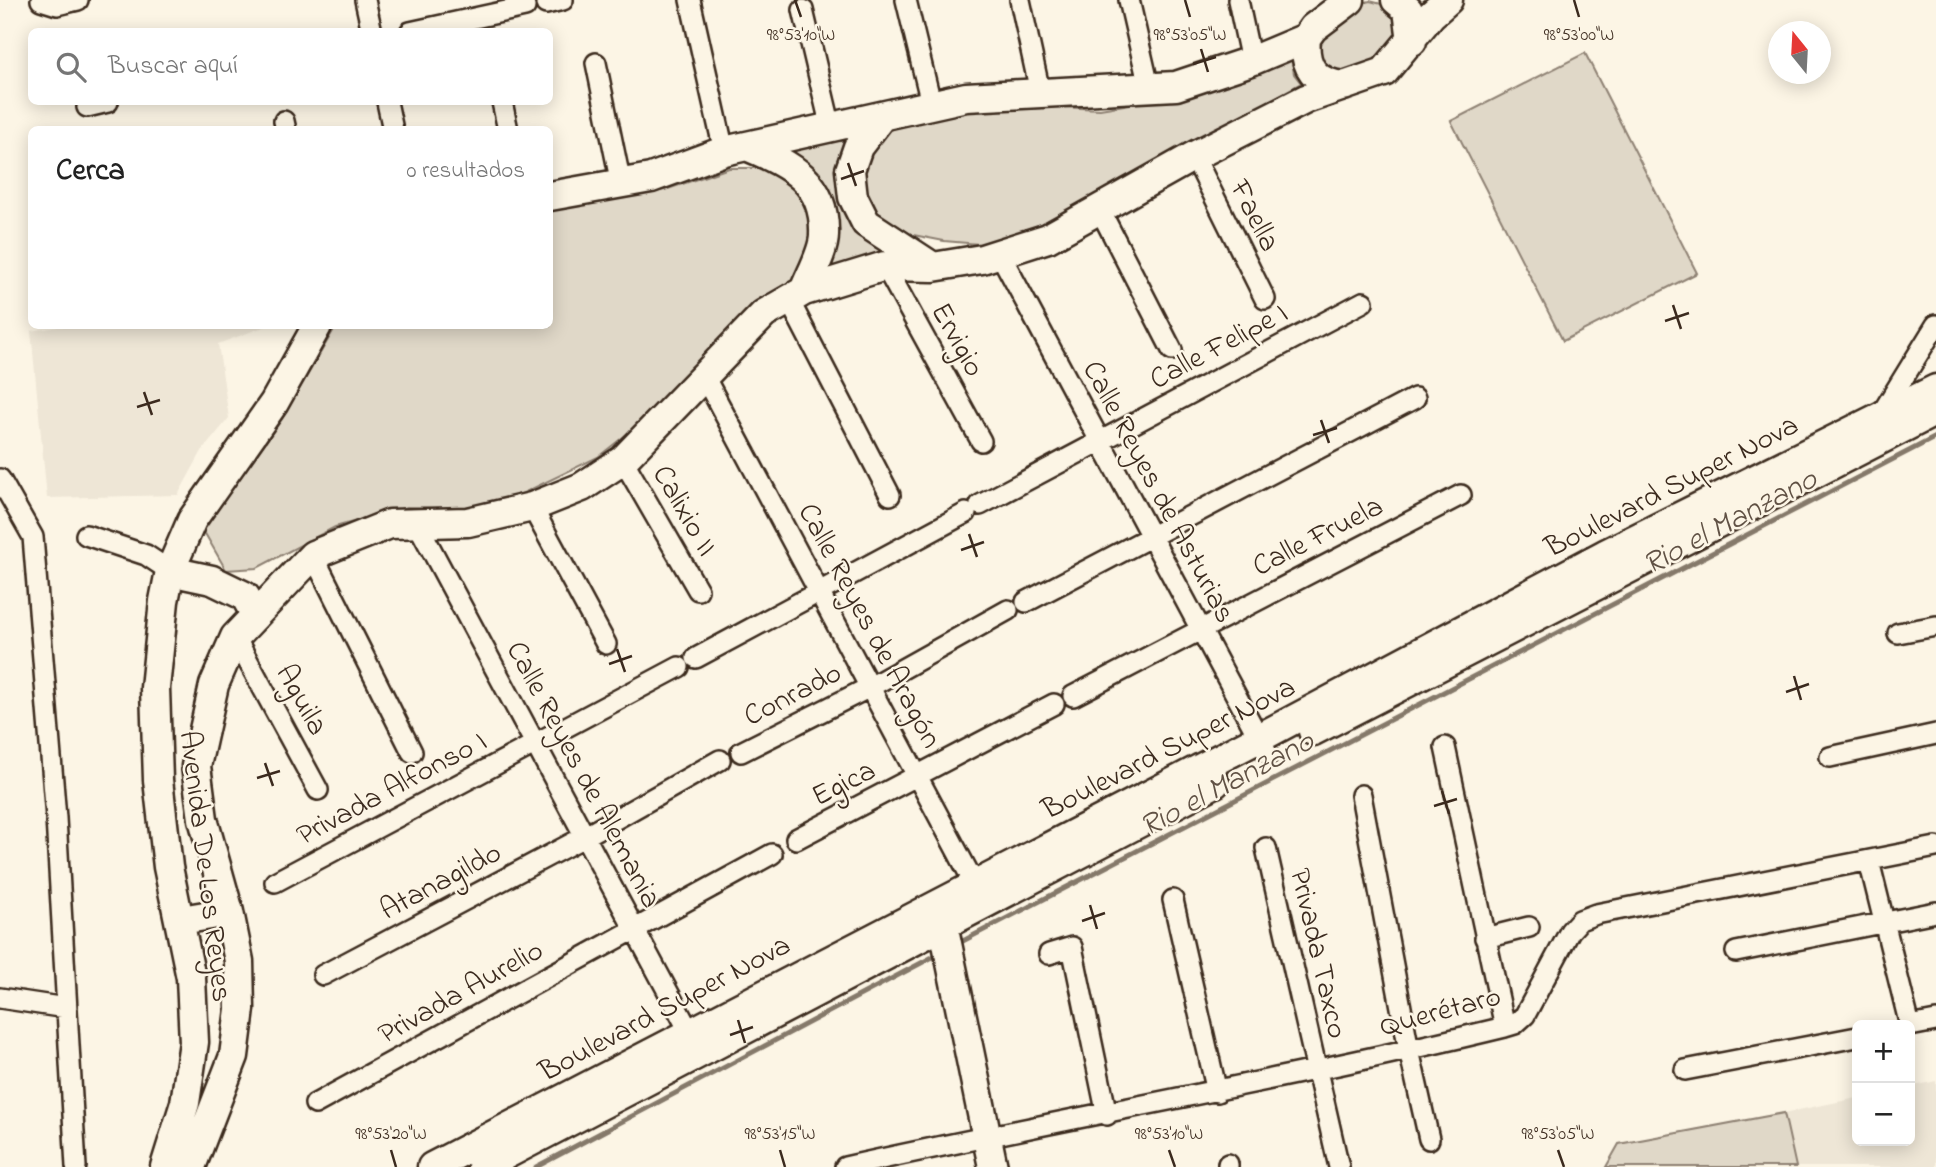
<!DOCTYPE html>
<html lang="es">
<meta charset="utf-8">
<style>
body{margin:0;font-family:"Indie Flower",sans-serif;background:#f6f6f6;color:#222}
.controls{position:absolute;right:21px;bottom:21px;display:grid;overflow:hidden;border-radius:10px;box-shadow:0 4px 18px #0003}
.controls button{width:63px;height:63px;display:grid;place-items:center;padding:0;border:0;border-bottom:2px solid #e0e0e0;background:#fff;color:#222;font:35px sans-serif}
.compass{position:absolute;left:1768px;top:21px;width:63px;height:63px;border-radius:50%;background:#fff;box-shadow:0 4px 18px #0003;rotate:342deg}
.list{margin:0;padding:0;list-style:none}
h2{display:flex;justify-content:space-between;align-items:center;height:91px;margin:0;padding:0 28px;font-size:30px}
h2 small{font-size:23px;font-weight:400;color:#767676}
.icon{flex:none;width:38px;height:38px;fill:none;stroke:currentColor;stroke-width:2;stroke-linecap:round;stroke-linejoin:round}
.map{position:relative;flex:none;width:1936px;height:1167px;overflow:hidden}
.search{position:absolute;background:#fff;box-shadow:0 4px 18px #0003;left:28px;top:28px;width:525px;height:77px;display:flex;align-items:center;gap:18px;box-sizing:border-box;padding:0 24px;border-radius:10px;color:#767676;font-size:26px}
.panel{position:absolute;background:#fff;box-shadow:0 4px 18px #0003;left:28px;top:126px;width:525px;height:203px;border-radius:10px}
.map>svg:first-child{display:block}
</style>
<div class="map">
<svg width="1936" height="1167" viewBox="0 0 1936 1167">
<rect width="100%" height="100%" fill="#fcf5e5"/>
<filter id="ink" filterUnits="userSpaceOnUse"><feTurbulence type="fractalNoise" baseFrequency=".0143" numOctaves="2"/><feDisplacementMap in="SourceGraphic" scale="14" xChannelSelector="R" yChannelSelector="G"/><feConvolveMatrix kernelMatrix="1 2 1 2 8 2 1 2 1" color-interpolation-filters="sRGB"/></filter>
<g filter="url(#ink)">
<!-- built -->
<path fill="#eee6d6" d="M65 326H266L218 344 229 418 202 451 178 495 47 498 31 331Z
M1936 1081V1167H1796L1784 1113 1857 1098V1141H1910V1087Z"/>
<!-- green -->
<path fill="#e0d8c8" stroke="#8e8173" stroke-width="2" d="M1370 1 1389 6 1400 31C1378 58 1373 70 1336 72L1321 59 1319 40 1353 5Z
M1585 53 1697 273 1563 341 1451 121Z
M1291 55 1294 74 1301 83 1045 227 991 245 944 241 893 231 869 208 862 165 880 135 912 120 972 110 1040 106 1100 109 1178 96Z
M854 130 848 149 886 250 883 254 824 273 832 248 782 147Z
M729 168H759L791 180 813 220 808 255 790 289 671 399 598 457 511 499 464 509 407 507 335 527 257 568 226 570 203 530 282 419 336 326H550V208L665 190Z
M1784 1113 1796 1167H1606L1619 1144Z"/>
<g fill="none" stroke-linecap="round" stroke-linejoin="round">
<!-- stream -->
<path stroke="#85796b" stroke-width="5" d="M957 944 1936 437
M536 1167 942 952"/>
<!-- street casing -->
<g stroke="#3b2a1e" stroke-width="24">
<path id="street" d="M41 0 57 5 78 0
M365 0 372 32
M690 0 724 151
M906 0 931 103
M1020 0 1040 92
M1129 0 1149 87
M1238 0 1251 61
M546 4 563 0
M803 10 831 128
M410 32 525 7
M596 63 621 184
M387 102 393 130
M502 102 508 130
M87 107 108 102
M284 121 286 130
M1194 156 1265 299
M1100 210 1172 350
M1000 254 1268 755
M885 266 981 441
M789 300 890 495
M704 376 980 894
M1880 416 1936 325
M623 460 698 590
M0 479 33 537 56 818 76 1167
M980 505 1363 302
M532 507 606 644
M417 523 696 1044
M86 535 146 555 170 571
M313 555 412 752
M1026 602 1415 398
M1898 633 1936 626
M235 637 318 790
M696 658 966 513
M1073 696 1461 495
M1445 747 1505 1027
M741 752 870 687 1008 610
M1830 757 1936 734
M1361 795 1409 1050 1429 1139
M796 839 1054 704
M1266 848 1339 1167
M1869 861 1910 1026
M275 882 679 667
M1173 900 1217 1092
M1485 938 1529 927
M1736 952 1936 912
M1049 954 1072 947 1107 1115
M323 975 584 837 720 760
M0 998 66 1008
M1910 1026 1936 1021
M1685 1070 1857 1037
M315 1104 772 854
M1228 1164V1167
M845 1167C1065 1118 1287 1080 1505 1027L1515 1024 1525 1015 1570 931 1580 920 1596 914 1936 847"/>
</g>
<!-- secondary casing -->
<g stroke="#3b2a1e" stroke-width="33">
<path id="secondary" d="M1396 0 1408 10 1412 41
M1306 38C1303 67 1315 83 1344 86
M882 116 858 147 850 170 853 197 866 223 933 267
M749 147C791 165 826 182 824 235 824 252 810 275 804 291
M550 196 651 178 724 151 966 97 1176 86 1251 61 1306 38 1313 28 1350 0
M170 571 212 580 245 596 255 614
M1313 731 1936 411
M181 920 229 912
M943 924 993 1167
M165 1167 185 1103 194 1042 191 978 168 867 158 780 155 688 164 601 170 571 192 520 274 403 317 326
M191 1167 234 1056 240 1009 239 961 229 912 203 819 196 766 214 685 235 637 313 555 390 524 468 522 532 507 582 487 623 460 764 314 804 291 885 266 933 267 982 259 1048 238 1194 156 1306 99 1384 72 1431 15 1448 0
M432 1167 1259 738 1605 554 1936 389
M482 1167 1215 783"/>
</g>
<!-- street -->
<use href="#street" stroke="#fcf5e5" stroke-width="19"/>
<!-- secondary -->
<use href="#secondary" stroke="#fcf5e5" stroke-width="28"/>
</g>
</g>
<!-- ticks -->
<path fill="none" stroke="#3b2a1e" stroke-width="2.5" d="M795 0 801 17M1185 0 1190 17M1574 0 1579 17M1201 49 1208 72M1193 64 1216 57M848 163 856 186M841 179 864 171M1673 305 1681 329M1665 321 1689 313M144 392 152 415M137 407 160 400M1321 420 1329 443M1313 435 1337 428M969 534 977 557M961 550 984 542M617 649 625 672M609 664 632 656M1794 676 1801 700M1786 692 1809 684M265 763 273 786M257 778 280 771M1442 791 1449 814M1434 806 1457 799M1090 905 1097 929M1082 921 1105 913M738 1020 745 1043M730 1035 753 1027M391 1150 396 1167M780 1150 785 1167M1169 1150 1175 1167M1558 1150 1564 1167"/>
<g text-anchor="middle" stroke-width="5" stroke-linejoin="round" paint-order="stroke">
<!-- street labels -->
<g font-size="30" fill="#3b2a1e" stroke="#fcf5e5">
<text transform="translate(1256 215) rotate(63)" y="10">Faella</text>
<text transform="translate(959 339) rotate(61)" y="10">Ervigio</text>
<text transform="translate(1218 345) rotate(-28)" y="10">Calle Felipe I</text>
<text transform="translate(1671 485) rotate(-27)" y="10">Boulevard Super Nova</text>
<text transform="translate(1160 491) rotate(62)" y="10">Calle Reyes de Asturias</text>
<text transform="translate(686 510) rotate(60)" y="10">Calixio II</text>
<text transform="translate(1317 535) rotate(-27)" y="10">Calle Fruela</text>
<text transform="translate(871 625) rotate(62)" y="10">Calle Reyes de Aragón</text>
<text transform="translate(792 693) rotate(-27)" y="10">Conrado</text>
<text transform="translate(303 699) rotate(61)" y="10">Aguila</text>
<text transform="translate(1168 747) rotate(-27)" y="10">Boulevard Super Nova</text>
<text transform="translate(585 774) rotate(62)" y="10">Calle Reyes de Alemania</text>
<text transform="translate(843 782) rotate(-27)" y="10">Egica</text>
<text transform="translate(391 787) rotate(-28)" y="10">Privada Alfonso I</text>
<text transform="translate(207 866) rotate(83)" y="10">Avenida De Los Reyes</text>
<text transform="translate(440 880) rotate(-28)" y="10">Atanagildo</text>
<text transform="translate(1320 953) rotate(77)" y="10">Privada Taxco</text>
<text transform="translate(460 991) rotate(-29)" y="10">Privada Aurelio</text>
<text transform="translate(664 1007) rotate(-28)" y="10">Boulevard Super Nova</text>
<text transform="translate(1440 1010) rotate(-15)" y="10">Querétaro</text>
</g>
<!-- water labels -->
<g font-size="32" font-style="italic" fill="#605144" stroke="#fcf5e5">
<text transform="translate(1729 520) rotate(-28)" y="11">Rio el Manzano</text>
<text transform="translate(1226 782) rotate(-28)" y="11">Rio el Manzano</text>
</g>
</g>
<g font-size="18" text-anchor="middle" fill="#3b2a1e" stroke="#fcf5e5" stroke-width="5" stroke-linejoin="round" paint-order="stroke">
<text x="801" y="40">98°53'10"W</text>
<text x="1190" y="40">98°53'05"W</text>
<text x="1579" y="40">98°53'00"W</text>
<text x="391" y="1139">98°53'20"W</text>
<text x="780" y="1139">98°53'15"W</text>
<text x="1169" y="1139">98°53'10"W</text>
<text x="1558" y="1139">98°53'05"W</text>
</g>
</svg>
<div class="controls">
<button>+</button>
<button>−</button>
</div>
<svg class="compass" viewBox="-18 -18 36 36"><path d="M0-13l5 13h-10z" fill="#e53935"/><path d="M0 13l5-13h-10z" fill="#767676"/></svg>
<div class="search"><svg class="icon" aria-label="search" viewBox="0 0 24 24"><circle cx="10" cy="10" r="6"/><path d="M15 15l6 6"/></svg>Buscar aquí</div>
<section class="panel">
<h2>Cerca<small>0 resultados</small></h2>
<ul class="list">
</ul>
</section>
</div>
